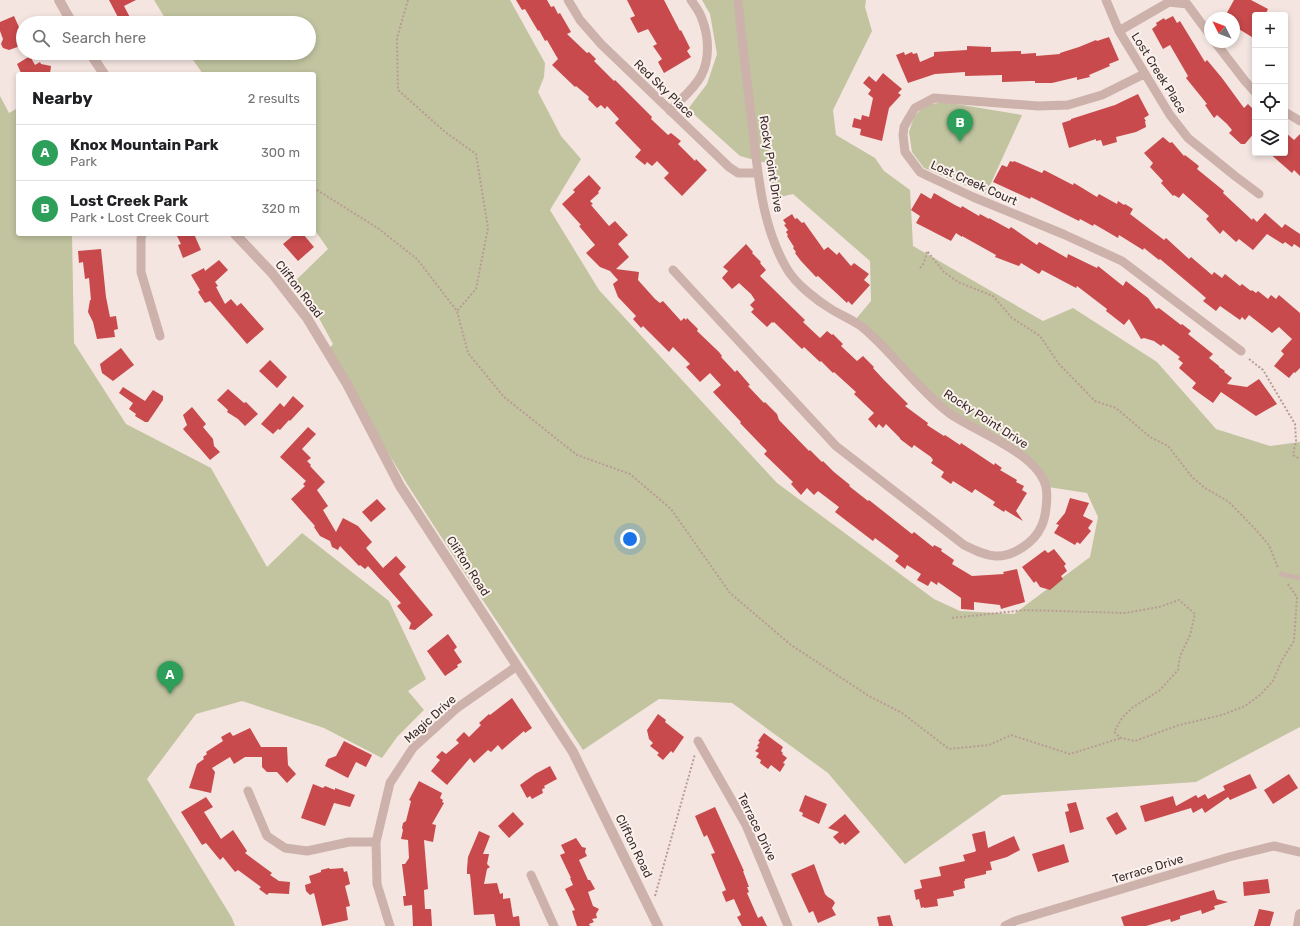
<!DOCTYPE html>
<meta charset="utf-8">
<style>
body{margin:0;font-family:Rubik,sans-serif;background:#f2f2f2;color:#202124}
.controls{position:absolute;right:12px;top:12px;display:grid;overflow:hidden;border-radius:4px;box-shadow:0 2px 6px #0003}
.controls button{width:36px;height:36px;display:grid;place-items:center;padding:0;border:0;border-bottom:1px solid #e0e0e0;background:#fff;color:#202124;font:20px sans-serif}
.compass{position:absolute;left:1204px;top:12px;width:36px;height:36px;border-radius:50%;background:#fff;box-shadow:0 2px 6px #0003;rotate:312deg}
.you{position:absolute;left:630px;top:539px;width:14px;height:14px;margin:-10px;border:3px solid #fff;border-radius:50%;background:#1a73e8;box-shadow:0 0 0 6px #1a73e833}
.badge{display:grid;place-items:center;width:26px;height:26px;border-radius:50%;background:#b45309;color:#fff;font-size:13px;font-weight:700}
.pin{position:absolute;translate:-50% -33px;filter:drop-shadow(0 1px 2px #0008)}
.pin::after{content:'';position:absolute;top:21px;width:14px;height:12px;background:inherit;clip-path:polygon(0 0,100% 0,50% 100%)}
.list{margin:0;padding:0;list-style:none}
h2{display:flex;justify-content:space-between;align-items:center;height:52px;margin:0;padding:0 16px;font-size:17px}
h2 small{font-size:13px;font-weight:400;color:#757577}
.list li{display:grid;grid-template-columns:26px 1fr auto;gap:12px;align-items:center;box-sizing:border-box;height:56px;padding:0 16px;border-top:1px solid #e0e0e0}
.list b{display:block;font-size:15px;white-space:nowrap}
.list p{margin:0;font-size:13px;white-space:nowrap;color:#757577}
.list em{font-size:13px;font-style:normal;color:#757577}
.icon{flex:none;width:22px;height:22px;fill:none;stroke:currentColor;stroke-width:2;stroke-linecap:round;stroke-linejoin:round}
.map{position:relative;flex:none;width:1300px;height:926px;overflow:hidden}
.search{position:absolute;background:#fff;box-shadow:0 2px 6px #0003;left:16px;top:16px;width:300px;height:44px;display:flex;align-items:center;gap:10px;box-sizing:border-box;padding:0 14px;border-radius:22px;color:#757577;font-size:15px}
.panel{position:absolute;background:#fff;box-shadow:0 2px 6px #0003;left:16px;top:72px;width:300px;height:164px;border-radius:4px}
.map>svg:first-child{display:block}
</style>
<div class="map">
<svg width="1300" height="926" viewBox="0 0 1300 926">
<rect width="100%" height="100%" fill="#f4e5e0"/>
<!-- green -->
<path fill="#c1c49f" d="M154 0H510L545 63 544 77 538 92 561 136 581 159 550 210 599 290 777 483 934 599 960 611 1014 614 1090 557 1098 517 1087 493 1048 487 1039 468 951 412 856 319 871 301 870 261 793 194 772 199 770 164 740 156 688 109 707 84 717 54 710 14 702 0H866L865 7 872 31 833 110 836 135 875 158 884 171 910 190 913 246 1043 321 1073 308 1157 362 1216 429 1270 446 1300 442V727L1196 782 1002 795 905 864 828 773 732 703 659 699 583 750 460 566 407 484 327 351 333 344 314 309 290 286 328 249 314 229V74H203L188 53H309V23H168Z
M0 96 9 113 18 108V234H72L74 343 126 424 211 468 267 567 302 533 389 601 426 679 408 691 424 710 397 737 382 758 324 728 242 701 196 714 147 779 232 918 235 926H0Z
M944 102 1022 115 986 194 924 168 912 152 909 132 914 117 925 105Z"/>
<!-- building -->
<path fill="#c84a4c" d="M109 0H136L124 6 133 23H121Z
M516 0H547L551 7 554 6 558 14 560 13 571 32 567 34 587 53 589 52 596 59 594 61 614 81 615 80 652 117 651 119 668 135 671 133 681 141 678 144 695 161 696 159 707 170 682 196 664 178 669 173 657 161 652 166 647 162 645 165 635 157 641 150 615 123 619 119 607 106 605 109 601 105 597 108 588 99 589 97 576 86 575 87 552 65 558 59 547 40 545 41 539 30 538 31 525 9 522 10Z
M627 0H664L680 31 681 30 690 48 687 51 691 57 664 73 658 62 662 59 653 46 657 44 648 29 638 33 630 18 635 16Z
M1234 0H1251L1268 9 1265 15H1255V39L1234 26V18H1224Z
M14 16 23 36V45L9 50 3 48 1 44 3 39 0 31V22Z
M1173 16 1177 23 1180 21 1205 62 1207 60 1222 78 1244 108 1248 104 1255 111V132L1245 144H1241L1229 133 1232 130 1227 124 1217 115 1214 118 1205 105 1207 104 1186 78 1188 76 1170 45 1163 49 1152 29 1157 25 1156 23 1164 18 1165 20Z
M1109 37 1119 60 1109 64 1110 66 1089 75 1090 77 1077 80V77L1052 83H1035V81H1030L1002 82V75L965 76V72L935 74 908 83 896 55 904 52 905 55 912 52 913 54 917 53 920 62 934 56V52L967 50V46L991 47V52L1021 51V54L1036 53V56L1060 54V53L1079 47 1096 40 1097 41Z
M30 56 35 65 40 62 41 64 51 66 50 74H19L21 73 17 64Z
M883 73 902 89 898 93 901 95 889 108 882 141 860 135 861 129 852 127 854 118 861 120 862 115 869 117 873 98 868 94 871 90 863 83 869 76 876 82Z
M1138 94 1149 115 1144 118 1146 121H1145L1146 127 1136 132 1116 137 1117 142 1103 146 1101 140 1096 141V139L1069 148 1062 123 1071 120V119L1115 105Z
M1285 132 1294 140 1300 134V176L1294 170 1292 173 1269 153H1285Z
M1163 137 1170 143 1172 142 1184 156 1185 155 1199 166 1197 169 1224 191 1223 193 1252 220 1253 218 1257 222 1265 213 1282 228 1285 224 1300 234V248L1294 244 1292 247 1285 242 1283 244 1267 234 1253 250 1239 239 1236 242 1223 230 1220 234 1206 219 1209 216 1183 193 1179 198 1174 195 1173 196 1161 183 1163 181 1150 167 1153 163 1144 153Z
M1010 161 1013 162 1014 161 1042 173 1044 170 1073 185 1074 183 1097 197 1099 194 1117 204 1118 201 1124 205 1125 204 1133 209 1130 214 1164 240 1166 238 1189 259 1191 257 1212 275 1214 272 1222 278 1225 274 1240 286 1242 284 1251 291 1252 290 1256 293 1258 291 1268 299 1271 295 1276 299 1279 295 1300 313V368L1295 373 1294 372 1289 378 1274 366 1284 354 1281 351 1292 339 1279 327 1272 333 1249 315 1245 320 1242 317 1240 320 1220 306 1216 311 1203 301 1206 298 1198 291 1160 259 1159 260 1144 248 1143 250 1119 235 1118 238 1094 224 1093 226 1080 219 1079 221 1031 197 1030 199 993 182 1002 165 1007 167Z
M589 175 601 188 598 192 599 193 590 201 593 204 591 205 609 226 615 221 628 235 618 244 629 257 616 269 639 272 638 280 655 299 660 303 663 301 681 321 684 318 686 320 687 318 698 329 697 331 719 352 722 356 721 357 735 372 737 370 750 385 748 386 764 403 765 402 777 414 779 420 809 451 810 450 822 462 823 461 834 472 850 485 849 486 868 501 869 500 912 534 914 532 933 547 934 545 942 549 941 551 954 560 952 564 972 576 1004 574 1003 572 1017 569 1025 602 1001 609 1000 605 974 602V610L961 609V598L938 582 937 585 931 581 928 586 917 580 921 574 907 565 905 569 895 561 899 556 875 538 873 541 835 512 839 507 818 491 814 495 807 488 801 495 791 484 793 482 764 454 767 451 740 423 741 422 713 392 721 385 710 373 700 382 686 367 690 364 673 347 669 352 643 326 641 328 633 319 636 316 618 297 613 284 618 280 610 271 600 267 586 253 595 245 579 226 581 225 562 204 575 192 573 190Z
M921 193 931 199 934 193 955 205 961 208 962 206 979 216 980 214 989 219V218L1009 229 1011 227 1037 245 1039 242 1067 258 1068 254 1097 268 1098 266 1123 286 1126 281 1148 298 1156 309 1159 308 1181 325 1182 324 1191 331 1188 334 1213 354 1209 358 1219 366V367L1225 371 1224 372 1232 378 1227 384 1247 387 1259 379 1277 404 1256 416 1221 392 1213 403 1192 388 1196 383 1179 368 1183 363 1178 359 1180 357 1163 344 1161 346 1154 341 1144 338 1141 339 1129 319 1124 325 1106 311 1107 309 1077 286 1076 288 1042 270 1039 274 1021 263 1019 266 995 257 996 255 962 236V237L956 233 951 241 916 223 920 216 911 210Z
M792 214 795 219 797 218 802 223 804 222 824 250 828 247 837 255 839 252 851 266 854 263 869 274 864 280 870 285 852 305 848 301 847 303 818 276 816 277 801 261 795 253 796 252 793 248 794 247 787 236 788 235 786 232 788 230 784 225 786 224 783 220Z
M176 234H194L201 250 183 258 178 245 181 244Z
M295 234H303L314 247 298 261 283 244Z
M746 244 753 252 752 253 761 262 760 263 766 270 760 276 805 320 803 322 820 338 827 331 832 335 833 334 843 344 841 346 857 361 863 356 874 367 873 368 884 380 908 404 905 406 928 423 927 425 944 436 945 435 960 445 961 443 994 465 995 463 1002 468 1000 470 1017 480 1016 482 1024 486 1022 490 1027 493 1016 511 1023 521 1005 510 1004 512 993 505 995 502 975 489 972 493 953 481 951 484 941 477 944 472 931 463 933 460 931 457 914 445 912 448 900 439V438L886 424 883 428 879 424 876 428 868 419 874 413 854 394 856 392 834 372 833 373 821 361 820 362 804 347 802 349 774 322 773 323 772 322 767 327 751 312 754 309 750 305 755 300 751 294 739 283 732 289 722 278 728 271 723 267Z
M101 249 106 297 110 317 116 316 118 329 114 330 115 337 97 339 93 322 88 312 90 300H91L89 278 85 279 83 262 79 263 78 251Z
M219 260 228 270 215 282 218 286 216 287 225 304 231 299 237 306 241 303 264 329 247 344 210 301 205 303 198 292 200 290 191 275 204 268 205 271Z
M121 348 134 365 113 381 102 373 100 364Z
M270 360 287 377 277 388 259 371Z
M123 387 145 401 153 390 163 396V400L148 422H145L135 416 136 414 129 409 133 403 119 393Z
M228 389 244 403 246 402 258 414 245 426 238 419 227 412 228 410 217 400Z
M293 396 304 406 290 421 289 420 280 430 278 429 273 434 261 424 280 403 284 407Z
M192 407 206 424 203 427 213 439 214 446 220 452 210 460 183 429 187 425 183 415Z
M308 427 316 434 302 449 311 458 307 461 311 465 310 466 325 482 317 490 328 506 323 510 336 532 343 518 358 526 372 542 366 548 383 568 396 556 406 567 399 574 433 615 415 630 409 629 411 623 397 606 401 603 368 566 365 569 360 565 359 566 340 546 338 550 332 547 330 541 320 536 314 527 315 526 291 499 305 486 303 484 306 481 280 457Z
M1070 498 1089 503 1083 516 1093 521 1088 528 1091 531 1080 544 1077 542 1075 545 1054 533 1059 525 1056 524 1065 513Z
M377 499 386 509 371 522 362 512Z
M1054 549 1066 564 1064 566 1067 571 1061 576 1063 579 1050 590 1040 587 1036 581 1034 583 1022 567 1045 550 1048 553Z
M448 634 457 647 454 650 462 662 457 665 458 667 445 676 427 651Z
M512 698 532 728 525 733 524 731 502 750 498 745 491 752 488 750 474 763 470 758 447 785 431 771 440 760 436 757 442 751 446 754 459 743 456 740 464 732 469 737 481 725 479 723 489 714 490 715Z
M658 714 666 720 665 722 684 737 673 753 671 751 663 760 657 755 659 753 650 746 653 743 649 739 647 730Z
M250 728 261 747H287L288 765 296 774 287 783 277 772H267L262 767V757H245L234 764 230 757 212 768 215 772 211 793 189 788 197 764 204 759 203 757 207 754 206 752 223 741 221 737 230 732 233 736Z
M764 733 783 747 781 751 783 753 782 754 787 758 783 763 785 764 780 772 771 765 768 769 760 763 761 760 756 757 759 753 755 751 759 747 757 746 760 742 758 741Z
M344 741 372 755 366 767 356 762 348 778 325 766 328 759 336 756Z
M550 766 557 779 544 786 545 788 542 789 543 793 532 799 530 796 527 798 520 785 535 774Z
M1250 774 1257 788 1230 800 1228 797 1205 813 1202 808 1193 813 1191 808 1145 822 1140 806 1173 796 1176 806 1196 795 1198 798 1205 794 1208 799 1225 790 1223 786Z
M1289 774 1298 788 1273 804 1264 790Z
M419 781 442 793 440 798 443 800 442 802 444 803 432 824 436 825 433 842 424 840 428 889 424 890 425 909H431L432 926H413L412 905 404 906 403 896H406L402 864H405L409 858 408 840 401 839 403 830 402 828 403 823 406 821 411 801 409 800Z
M313 784 323 788 325 786 335 790V788L355 795 350 807 334 803 325 826 301 818Z
M805 795 827 804 819 824 802 816 803 813 799 811Z
M206 797 213 807 204 812 221 839 233 830 247 851 245 853 272 873 270 875 279 881 290 882 289 894 269 893 267 895 259 889 261 887 238 870 235 872 223 857 220 860 206 843 202 845 181 812Z
M1076 802 1084 829 1070 833 1065 812 1069 811 1067 804Z
M715 807 744 871H743L749 887H747L749 892 747 893 758 918 762 916 767 926H741H742L737 917 741 915 734 899 726 902 722 892 726 890 711 854 715 853 707 835 704 837 695 816Z
M513 812 524 824 509 838 498 826Z
M1117 812 1127 829 1116 835 1106 818Z
M845 814 860 832 845 845 843 842 840 844 833 837 839 832 828 828Z
M479 831 490 836 483 854H489L487 864 490 867 487 869 484 884 497 883 500 894 503 893V899L510 898 513 917 519 916 520 926H496L494 914 474 915 470 874H467V869L468 857Z
M985 831 988 848 1014 836 1020 850 1007 857 990 862 992 870 986 871V874L965 879V881H964L965 888 953 891 954 896 937 899 938 906 924 908V907L921 908 919 899 916 900 914 890 922 888 920 880 941 876 939 867 965 861 963 855 974 852 976 851 972 834Z
M576 838 582 847 586 848 585 852 587 856 579 860 588 880H590L595 889 588 892 593 906 599 909 596 914 597 918 592 919 594 922 589 924 590 926H577L572 911 575 910 565 889 573 885 570 878H571L560 855 565 853 561 845Z
M1064 844 1069 862 1038 872 1032 854Z
M814 864 825 894 828 897 833 900 835 903 832 908 836 915 818 923 813 911 809 913 791 874Z
M329 868 330 869 343 868 344 872 347 871 350 884 345 886 350 906 346 907 348 920 322 926 314 893 310 895 306 891 305 885 311 883 309 876 321 872V870Z
M1268 879 1270 893 1244 896 1243 882Z
M1214 890 1217 899 1228 902 1214 906 1215 909 1202 914 1201 910 1180 916V919L1171 922 1170 919 1146 926H1124L1121 917Z
M1259 909 1274 912 1270 926H1254Z
M890 915 893 926H879L877 917Z"/>
<g fill="none" stroke-linecap="round" stroke-linejoin="round">
<!-- path -->
<path stroke="#b99b95" stroke-width="2" stroke-dasharray="2 2" stroke-linecap="butt" d="M408 0 397 38 398 90 445 132 476 154 488 228 476 289 457 311
M314 187 317 190 379 229 417 259 457 311 468 353 504 397 577 455 630 474 671 509 730 593 791 645 869 696 902 713 949 749 989 745 1011 735 1070 754 1121 738
M920 268 924 263 927 251 944 272 958 282 993 296 1012 318 1040 336 1059 364 1095 401 1116 408 1150 437 1168 446 1192 477 1205 488 1229 502 1256 530 1269 545 1278 568
M1249 359 1263 370 1295 424 1296 441 1293 455 1300 459
M952 618 1025 610 1125 613 1159 607 1179 600 1195 614 1190 635 1180 656 1178 670 1160 690 1132 708 1122 718 1114 732 1121 738 1135 741 1179 725 1222 715 1245 706 1260 695 1273 681 1282 660 1294 641 1297 597 1287 583
M655 896 695 754"/>
<!-- service -->
<path stroke="#cdb1ab" stroke-width="4.5" d="M1281 574 1300 578"/>
<!-- minor -->
<path stroke="#cdb1ab" stroke-width="9" d="M568 0 580 20 601 44 729 167 738 173H758
M1106 0 1119 31 1170 115 1188 138 1235 176 1259 194
M1119 31 1169 2 1187 4 1210 35
M1215 42 1245 81 1255 92
M1144 74 1102 95 1068 105 1038 106 934 98 915 108 909 118 904 127 903 135 905 152 920 172 928 176 973 197 1063 234 1122 261 1241 351
M670 111C680 100 694 89 701 76 710 59 709 37 702 19 700 12 695 6 691 0
M1285 112 1300 121
M142 234 141 239V272L160 336
M673 270 836 446 964 545C974 550 984 555 995 556 1012 557 1034 543 1041 527 1046 518 1048 497 1046 487 1038 453 976 432 949 413 916 388 893 352 861 326 852 320 841 315 831 309 816 300 796 284 787 269 761 225 758 172 752 123 747 82 742 41 738 0
M698 741 746 825 788 926
M248 791 267 836 285 848 307 851 349 842H376
M531 875 554 926
M390 926 377 884 376 842 390 783 413 748 457 708 517 666
M1005 926 1015 921 1229 857 1274 846 1300 852"/>
<!-- tertiary -->
<path stroke="#cdb1ab" stroke-width="10" d="M59 0 72 23
M90 53 104 74
M235 234 272 273 307 318 347 384 400 486 573 752 658 926
M1298 926 1300 914"/>
</g>
<g text-anchor="middle" stroke-width="4" stroke-linejoin="round" paint-order="stroke">
<!-- street labels -->
<g font-size="12" fill="#3a2b2a" stroke="#fbf1ed">
<text transform="translate(1159 73) rotate(58)" y="4">Lost Creek Place</text>
<text transform="translate(664 89) rotate(44)" y="4">Red Sky Place</text>
<text transform="translate(771 164) rotate(81)" y="4">Rocky Point Drive</text>
<text transform="translate(974 183) rotate(24)" y="4">Lost Creek Court</text>
<text transform="translate(299 289) rotate(52)" y="4">Clifton Road</text>
<text transform="translate(986 419) rotate(33)" y="4">Rocky Point Drive</text>
<text transform="translate(468 566) rotate(57)" y="4">Clifton Road</text>
<text transform="translate(430 719) rotate(-42)" y="4">Magic Drive</text>
<text transform="translate(757 827) rotate(64)" y="4">Terrace Drive</text>
<text transform="translate(634 846) rotate(64)" y="4">Clifton Road</text>
<text transform="translate(1148 869) rotate(-17)" y="4">Terrace Drive</text>
</g>
</g>
</svg>
<div class="controls">
<button>+</button>
<button>−</button>
<button><svg class="icon" aria-label="locate" viewBox="0 0 24 24"><circle cx="12" cy="12" r="6"/><path d="M12 2v4M12 18v4M2 12h4M18 12h4"/></svg></button>
<button><svg class="icon" aria-label="layers" viewBox="0 0 24 24"><path d="M12 4l9 5-9 5-9-5zM3 14l9 5 9-5"/></svg></button>
</div>
<svg class="compass" viewBox="-18 -18 36 36"><path d="M0-13l5 13h-10z" fill="#e53935"/><path d="M0 13l5-13h-10z" fill="#757577"/></svg>
<div class="you"></div>
<div class="pin badge" style="left:170px;top:694px;background:#2e9e5b">A</div>
<div class="pin badge" style="left:960px;top:142px;background:#2e9e5b">B</div>
<div class="search"><svg class="icon" aria-label="search" viewBox="0 0 24 24"><circle cx="10" cy="10" r="6"/><path d="M15 15l6 6"/></svg>Search here</div>
<section class="panel">
<h2>Nearby<small>2 results</small></h2>
<ul class="list">
<li><span class="badge" style="background:#2e9e5b">A</span><div><b>Knox Mountain Park</b><p>Park</p></div><em>300 m</em></li>
<li><span class="badge" style="background:#2e9e5b">B</span><div><b>Lost Creek Park</b><p>Park · Lost Creek Court</p></div><em>320 m</em></li>
</ul>
</section>
</div>
